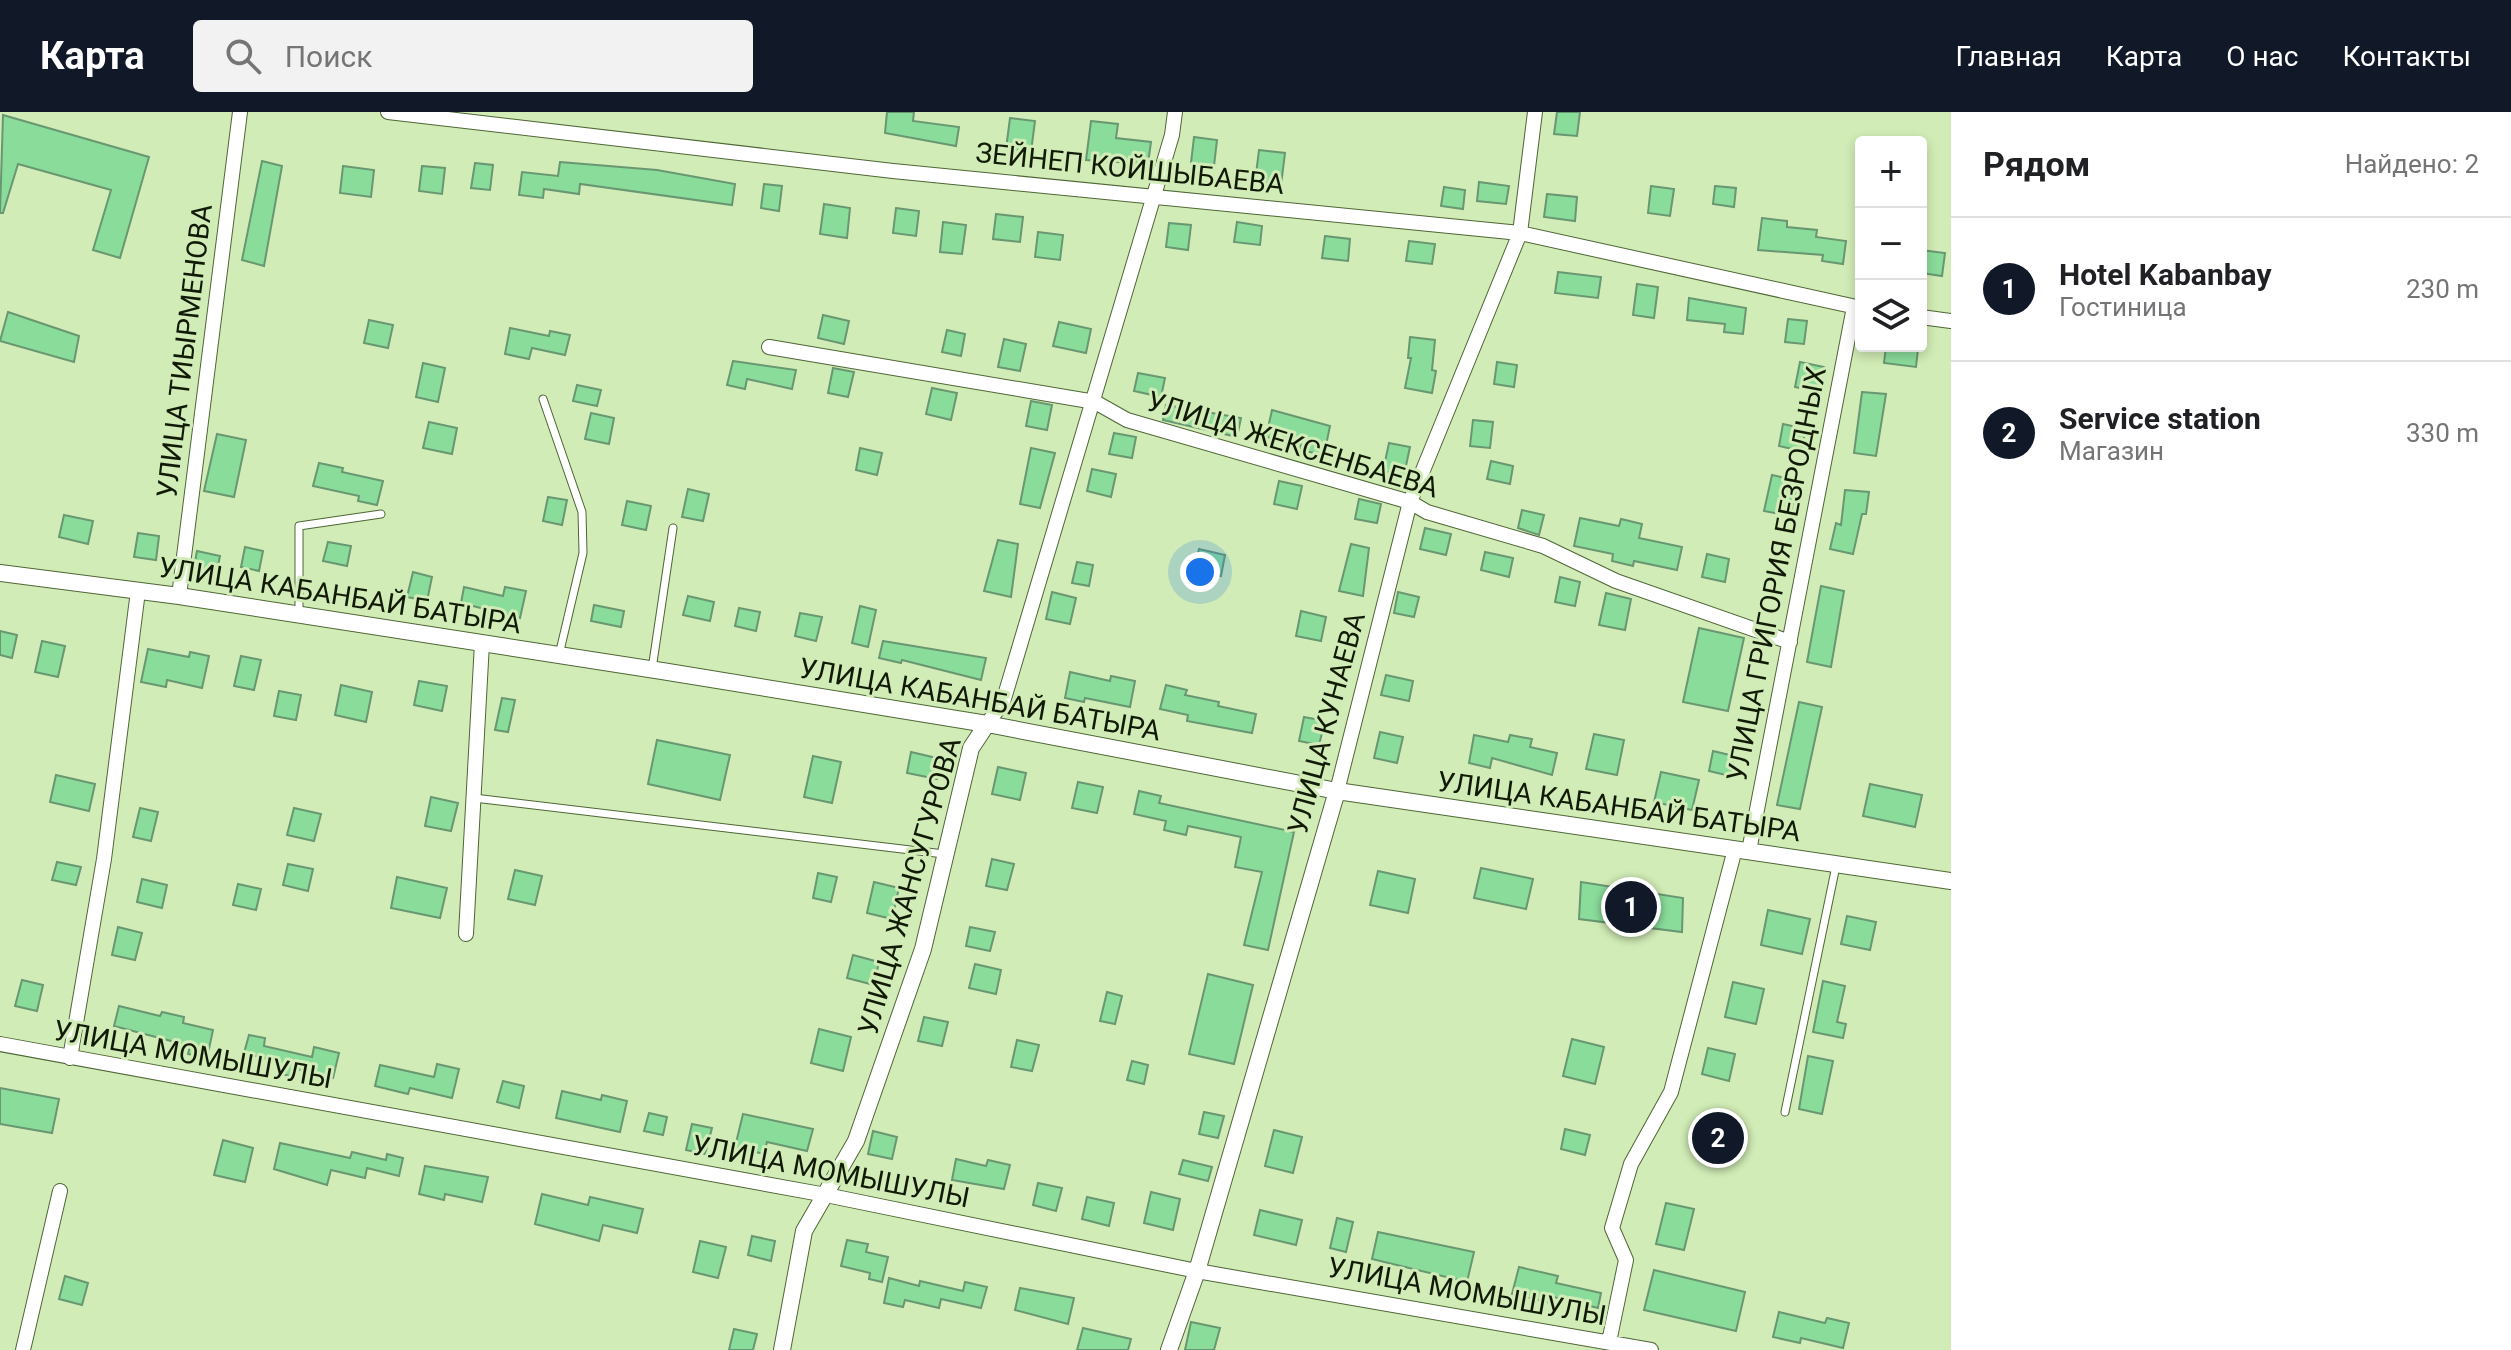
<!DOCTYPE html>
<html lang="ru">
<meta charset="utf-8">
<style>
body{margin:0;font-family:Roboto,sans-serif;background:#f2f2f2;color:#202124}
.controls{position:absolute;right:24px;top:24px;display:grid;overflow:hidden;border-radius:8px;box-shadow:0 4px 12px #0003}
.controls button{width:72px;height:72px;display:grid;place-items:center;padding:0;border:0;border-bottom:2px solid #e0e0e0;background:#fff;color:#202124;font:40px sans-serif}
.you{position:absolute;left:1200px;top:460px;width:28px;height:28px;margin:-20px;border:6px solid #fff;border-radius:50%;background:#1a73e8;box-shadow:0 0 0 12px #1a73e833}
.badge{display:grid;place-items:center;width:52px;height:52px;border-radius:50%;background:#111827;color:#fff;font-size:26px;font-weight:700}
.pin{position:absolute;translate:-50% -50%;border:4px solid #fff;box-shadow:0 2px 8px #0006}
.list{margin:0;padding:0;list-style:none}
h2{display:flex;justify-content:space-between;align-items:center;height:104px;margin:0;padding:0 32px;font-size:34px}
h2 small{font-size:26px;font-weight:400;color:#757577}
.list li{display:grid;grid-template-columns:52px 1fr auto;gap:24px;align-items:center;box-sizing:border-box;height:144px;padding:0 32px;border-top:2px solid #e0e0e0}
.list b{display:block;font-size:30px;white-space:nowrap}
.list p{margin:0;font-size:26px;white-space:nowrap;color:#757577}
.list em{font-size:26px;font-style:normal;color:#757577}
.icon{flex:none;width:44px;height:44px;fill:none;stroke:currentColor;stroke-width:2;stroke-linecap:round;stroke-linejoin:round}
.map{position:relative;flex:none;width:1951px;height:1238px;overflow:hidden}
header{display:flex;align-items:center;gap:48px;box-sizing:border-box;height:112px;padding:0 40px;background:#111827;color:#fff}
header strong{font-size:38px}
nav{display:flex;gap:44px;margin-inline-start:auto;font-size:28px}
.search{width:560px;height:72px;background:#f2f2f2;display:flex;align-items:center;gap:20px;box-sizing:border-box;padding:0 28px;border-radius:8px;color:#757577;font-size:30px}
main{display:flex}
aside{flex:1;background:#fff}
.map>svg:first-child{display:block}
</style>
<header>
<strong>Карта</strong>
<div class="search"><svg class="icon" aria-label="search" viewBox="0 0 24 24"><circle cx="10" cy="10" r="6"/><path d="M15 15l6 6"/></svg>Поиск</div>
<nav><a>Главная</a><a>Карта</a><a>О нас</a><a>Контакты</a></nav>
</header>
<main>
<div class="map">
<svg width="1951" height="1238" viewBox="0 0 1951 1238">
<rect width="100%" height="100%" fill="#d1ecb6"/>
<!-- building -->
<path fill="#8adc9b" stroke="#689771" stroke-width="2" d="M887 0H914L913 9 959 15 956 34 885 21Z
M1557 0H1580L1577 24 1554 22Z
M3 3 149 45 120 146 93 138 111 78 18 52 3 101H0Z
M1010 6 1035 9 1031 40 1006 37Z
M1091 9 1118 12 1116 26 1151 30 1148 52 1086 48Z
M1194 25 1217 28 1214 54 1191 51Z
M1259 38 1285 41 1281 73 1255 70Z
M262 49 282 54 264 154 242 148Z
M560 50 657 58 735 72 732 93 580 72 579 82 544 77 543 86 519 83 522 60 558 64Z
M475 51 493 53 490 78 471 76Z
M343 54 374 58 371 85 340 81Z
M422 54 445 56 442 82 419 79Z
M1479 70 1509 74 1506 92 1477 89Z
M764 72 782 74 779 99 761 96Z
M1651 74 1674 77 1670 104 1648 101Z
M1715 74 1736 76 1734 95 1713 92Z
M1444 75 1465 78 1463 97 1441 94Z
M1547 82 1577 85 1575 109 1544 105Z
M824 92 850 96 847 126 820 122Z
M896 96 919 99 916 124 893 121Z
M996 102 1023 105 1020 130 993 127Z
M1762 106 1787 109V115L1817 118 1816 125 1846 129 1843 152 1822 149 1823 143 1758 138Z
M943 110 966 113 962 142 940 140Z
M1237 110 1262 114 1260 133 1234 130Z
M1169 111 1191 113 1188 138 1166 135Z
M1038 120 1063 123 1060 148 1035 145Z
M1325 124 1350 127 1348 149 1322 146Z
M1409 129 1435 132 1432 152 1406 149Z
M1921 138 1945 141 1942 164 1921 161Z
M1558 160 1601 165 1598 186 1555 181Z
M1637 172 1658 175 1654 206 1633 203Z
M1689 186 1746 196 1743 222 1724 220 1725 212 1687 208Z
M8 200 79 224 74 250 0 229Z
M823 203 849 209 844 232 818 226Z
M1788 207 1807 209 1804 232 1785 230Z
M369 208 393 213 388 236 364 231Z
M1059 210 1091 217 1086 241 1053 234Z
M510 216 549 224 550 219 570 223 565 243 532 236 529 247 505 242Z
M947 218 965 222 961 244 942 240Z
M1410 225 1435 228 1432 258 1436 259 1432 281 1405 276 1411 246H1408Z
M1004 227 1026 232 1020 259 998 255Z
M1886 234 1918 237 1916 255 1884 251Z
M733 249 796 258 792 277 747 267 745 277 727 273Z
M1497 250 1517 253 1514 275 1494 272Z
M1800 250 1824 255 1818 280 1795 275Z
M423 251 445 256 438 290 416 285Z
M833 256 854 260 848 285 828 281Z
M1138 261 1165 266 1161 285 1134 279Z
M577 273 601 278 597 294 573 289Z
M932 276 957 281 951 308 926 302Z
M1862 280 1886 282 1876 344 1854 341Z
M1031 289 1052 293 1047 318 1026 314Z
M1166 293 1241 306 1237 325 1163 308Z
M1272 298 1330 314 1324 343 1300 338 1301 332 1266 325Z
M591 301 614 306 609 332 585 327Z
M1473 308 1493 310 1490 336 1470 334Z
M429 310 457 316 452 342 423 336Z
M1783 312 1806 317 1801 339 1779 334Z
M1114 321 1136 325 1132 346 1109 342Z
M217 322 246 328 234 385 204 379Z
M1389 331 1410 335 1404 363 1383 359Z
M860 336 882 341 877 363 856 358Z
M1031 336 1055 341 1040 396 1020 392Z
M1491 349 1513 354 1510 372 1487 367Z
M319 351 343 356 342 360 383 369 377 393 358 389 359 384 313 374Z
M1092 357 1116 362 1111 385 1087 379Z
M1772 363 1798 369 1790 404 1764 399Z
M1279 369 1302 374 1297 397 1274 392Z
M688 377 709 382 703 409 682 405Z
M1845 378 1869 380 1866 402H1862L1853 442 1830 437 1836 411 1841 413Z
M548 385 567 388 562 413 543 409Z
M1359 387 1381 392 1377 411 1355 407Z
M627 389 651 394 646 418 622 413Z
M1522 398 1544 403 1539 423 1518 416Z
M64 403 93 409 88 432 59 425Z
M1580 406 1619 414 1621 407 1642 412 1639 426 1682 435 1677 458 1634 449 1633 454 1612 449 1613 442 1574 434Z
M1425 416 1451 422 1446 443 1420 437Z
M138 421 159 424 156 448 134 445Z
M998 428 1018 432 1011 485 984 479Z
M328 430 351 434 347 454 323 449Z
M1351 432 1369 436 1363 484 1339 479Z
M245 435 263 439 259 459 241 455Z
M1199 437 1225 443 1221 464 1194 458Z
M197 439 220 444 216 464 193 460Z
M1485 440 1513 446 1509 465 1481 458Z
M1707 442 1729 447 1725 470 1702 465Z
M1077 450 1093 453 1089 474 1072 471Z
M413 460 432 465 427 489 407 485Z
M1560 465 1580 470 1575 494 1555 490Z
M1821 474 1844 479 1831 555 1807 550Z
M464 475 503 484 505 475 526 479 520 506 461 491Z
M1052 480 1076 486 1070 512 1046 507Z
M1398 480 1419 485 1414 505 1394 501Z
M1606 481 1631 487 1625 518 1599 513Z
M688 484 714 490 710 509 683 503Z
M594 493 624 499 621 515 591 509Z
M860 494 876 498 868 535 852 531Z
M739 496 760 500 756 519 735 514Z
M1301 499 1326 505 1321 529 1296 524Z
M800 501 822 505 816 529 795 524Z
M1699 516 1744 526 1728 599 1683 590Z
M0 519 17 523 12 546 0 543Z
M42 529 65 534 58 565 35 560Z
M883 529 986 546 981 568 902 548 901 551 879 546Z
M148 537 189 545 190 540 209 544 202 576 167 568 166 575 141 570Z
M241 544 261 548 254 578 234 574Z
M1070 560 1110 569 1111 564 1135 569 1130 595 1085 586 1084 590 1065 586Z
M1386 563 1413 569 1409 589 1381 583Z
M419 569 447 574 442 599 414 593Z
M341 573 372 580 366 610 335 603Z
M1166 573 1187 578 1185 583 1219 590 1218 594 1256 602 1252 621 1187 609 1188 603 1160 597Z
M279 579 301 583 296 608 274 604Z
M502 586 515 588 508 620 495 618Z
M1799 590 1822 595 1800 697 1777 693Z
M1304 605 1325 609 1319 633 1299 629Z
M1380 620 1403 625 1397 651 1374 646Z
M1594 622 1624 628 1617 663 1586 657Z
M1474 623 1508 630 1510 623 1532 627 1530 635 1557 641 1552 663 1492 646 1490 656 1469 651Z
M657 628 730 643 720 688 648 672Z
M1713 639 1734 644 1730 664 1709 659Z
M911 640 941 647 937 667 907 661Z
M813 644 841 650 832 691 804 685Z
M998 655 1026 661 1020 688 992 682Z
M1661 660 1699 668 1692 698 1654 690Z
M56 663 95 672 89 699 50 690Z
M1078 670 1103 675 1097 701 1072 696Z
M1870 672 1922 683 1915 715 1863 704Z
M1139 679 1161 684 1159 691 1294 720 1268 838 1244 833 1262 760 1235 755 1241 725 1188 714 1186 723 1164 718 1166 709 1134 702Z
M431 685 458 691 451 719 425 714Z
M140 696 158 700 151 729 133 725Z
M294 696 321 702 314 729 287 723Z
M992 747 1014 752 1007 778 986 774Z
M57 750 81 755 76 773 52 768Z
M288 752 313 757 308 779 283 773Z
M1481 756 1533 767 1526 797 1474 786Z
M515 758 542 764 535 793 508 787Z
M1378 759 1415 767 1408 801 1370 793Z
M818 761 837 765 831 790 813 786Z
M397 765 447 776 440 806 391 796Z
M142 767 167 773 162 796 137 790Z
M874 770 899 776 892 807 867 801Z
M1581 770 1683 786 1682 820 1579 807Z
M238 772 261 777 256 798 233 793Z
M1768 798 1810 807 1802 842 1761 833Z
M1847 804 1876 810 1870 838 1841 832Z
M118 815 142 821 135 848 112 843Z
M970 815 995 820 990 839 966 834Z
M853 843 879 850 874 873 847 866Z
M975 852 1001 858 996 882 969 876Z
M1208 862 1253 873 1234 952 1189 942Z
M22 868 43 873 37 899 15 894Z
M1823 869 1845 874 1837 910 1846 912 1843 926 1813 920Z
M1733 870 1764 877 1756 912 1725 905Z
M1107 880 1122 884 1115 912 1100 909Z
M119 894 160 904 162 900 184 905 183 911 213 918 207 946 188 942 190 934 114 914Z
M924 905 948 910 942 934 918 929Z
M819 917 851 925 843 959 811 951Z
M249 923 265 926 264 934 312 945 314 935 339 941 333 966 292 956 290 964 277 961 279 950 244 941Z
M1572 927 1604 935 1595 972 1563 964Z
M1017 928 1039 933 1032 959 1011 955Z
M1708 936 1735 942 1729 969 1702 962Z
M1808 944 1833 949 1822 1002 1799 997Z
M1132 949 1148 953 1144 972 1127 968Z
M437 952 459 957 452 986 410 976 408 982 375 974 380 953 434 965Z
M503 969 524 974 519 996 497 990Z
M0 976 59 987 52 1021 0 1012Z
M562 979 601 988 602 983 627 989 620 1020 556 1006Z
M1204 1000 1224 1004 1218 1026 1199 1022Z
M649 1001 667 1005 663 1023 644 1019Z
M743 1002 813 1017 807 1039 767 1030 764 1042 735 1035Z
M1717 1009 1745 1016 1738 1045 1710 1039Z
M692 1012 712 1016 705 1042 686 1038Z
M1565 1017 1590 1023 1585 1043 1561 1037Z
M1274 1018 1302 1025 1293 1061 1265 1054Z
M873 1019 897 1025 892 1047 868 1042Z
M223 1028 253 1036 245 1070 214 1063Z
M280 1031 350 1046 352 1040 386 1048 387 1042 403 1046 399 1064 367 1056 365 1066 331 1058 327 1073 274 1057Z
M956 1047 986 1054 988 1048 1010 1053 1004 1077 952 1068Z
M1183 1048 1212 1055 1208 1069 1179 1062Z
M425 1054 488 1065 482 1090 445 1082 444 1088 419 1082Z
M1038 1071 1062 1076 1056 1099 1033 1093Z
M1151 1080 1180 1087 1173 1118 1144 1111Z
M542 1082 588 1093 590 1085 643 1097 637 1121 603 1113 599 1129 535 1112Z
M1087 1085 1114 1091 1109 1114 1082 1107Z
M1666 1091 1694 1097 1684 1138 1656 1132Z
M1260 1098 1302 1108 1296 1133 1254 1123Z
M1337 1106 1353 1110 1346 1140 1330 1136Z
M1378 1120 1474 1140 1467 1170 1372 1147Z
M752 1124 775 1129 771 1149 748 1143Z
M847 1128 868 1132 866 1140 888 1145 882 1170 869 1167 870 1161 841 1154Z
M700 1129 726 1135 718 1166 693 1160Z
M1519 1155 1558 1164 1556 1171 1601 1181 1598 1196 1553 1185 1551 1191 1512 1182Z
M1654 1158 1745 1180 1736 1219 1644 1198Z
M65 1164 88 1171 82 1193 59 1187Z
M889 1166 919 1174 920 1169 963 1179 965 1170 987 1175 981 1196 941 1187 939 1196 905 1188 903 1195 884 1191Z
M1020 1176 1074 1186 1068 1212 1015 1198Z
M1779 1200 1825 1211 1827 1206 1849 1211 1843 1236 1801 1226 1800 1231 1773 1225Z
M1191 1210 1220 1216 1214 1238H1185Z
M1083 1216 1131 1227 1128 1238H1077Z
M734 1217 757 1222 753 1238H729Z"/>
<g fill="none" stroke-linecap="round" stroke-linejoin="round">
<!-- service casing -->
<g stroke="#4f6636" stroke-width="9">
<path id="service" d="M543 287 582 400 583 441 559 543
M299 501V414L381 402
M652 557 673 416
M474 686 944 742
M1785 1000 1836 754"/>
</g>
<!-- minor casing -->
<g stroke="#4f6636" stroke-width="16">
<path id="minor" d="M388 0 893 59 1520 121 1861 196
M1921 205 1951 209
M769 235 1095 290 1127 308 1410 390 1427 400 1543 434 1616 469 1790 530
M179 484 240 0
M987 612 1003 590 1172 23 1175 0
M1337 679 1410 390 1520 121 1535 0
M1749 739 1854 195
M466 822 482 531
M0 932 826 1083 1197 1159 1651 1238
M70 946 104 747 138 479
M1609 1230 1626 1148 1612 1116 1631 1052 1671 980 1735 737
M23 1238 60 1079"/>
</g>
<!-- tertiary casing -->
<g stroke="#4f6636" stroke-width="18">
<path id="tertiary" d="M0 461 179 484 662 559 987 612 1337 679 1951 769
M782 1238 804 1119 856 1029 923 837 971 636 987 612
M1169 1238 1197 1159 1337 679"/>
</g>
<!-- service -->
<use href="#service" stroke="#fff" stroke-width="7"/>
<!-- minor -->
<use href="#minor" stroke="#fff" stroke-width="14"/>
<!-- tertiary -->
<use href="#tertiary" stroke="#fff" stroke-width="16"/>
</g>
<g text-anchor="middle" stroke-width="6" stroke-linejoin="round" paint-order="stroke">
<!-- street labels -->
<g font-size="28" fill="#111a06" stroke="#d1ecb6">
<text transform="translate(1130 56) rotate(6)" y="10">ЗЕЙНЕП КОЙШЫБАЕВА</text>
<text transform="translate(184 239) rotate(-83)" y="10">УЛИЦА ТИЫРМЕНОВА</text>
<text transform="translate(1293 332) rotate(17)" y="10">УЛИЦА ЖЕКСЕНБАЕВА</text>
<text transform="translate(1776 462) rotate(-79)" y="10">УЛИЦА ГРИГОРИЯ БЕЗРОДНЫХ</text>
<text transform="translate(340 483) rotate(9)" y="10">УЛИЦА КАБАНБАЙ БАТЫРА</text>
<text transform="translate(980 587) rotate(10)" y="10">УЛИЦА КАБАНБАЙ БАТЫРА</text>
<text transform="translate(1326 611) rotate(-75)" y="10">УЛИЦА КУНАЕВА</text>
<text transform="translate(1619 694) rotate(8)" y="10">УЛИЦА КАБАНБАЙ БАТЫРА</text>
<text transform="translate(909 774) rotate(-74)" y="10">УЛИЦА ЖАНСУГУРОВА</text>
<text transform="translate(193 942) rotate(10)" y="10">УЛИЦА МОМЫШУЛЫ</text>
<text transform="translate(831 1059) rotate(11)" y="10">УЛИЦА МОМЫШУЛЫ</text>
<text transform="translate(1467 1179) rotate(10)" y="10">УЛИЦА МОМЫШУЛЫ</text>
</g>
</g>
</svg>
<div class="controls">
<button>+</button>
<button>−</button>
<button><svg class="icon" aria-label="layers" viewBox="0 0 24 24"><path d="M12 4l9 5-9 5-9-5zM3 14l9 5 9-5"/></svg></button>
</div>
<div class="you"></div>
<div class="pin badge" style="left:1631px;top:795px">1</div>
<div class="pin badge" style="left:1718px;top:1026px">2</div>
</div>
<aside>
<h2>Рядом<small>Найдено: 2</small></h2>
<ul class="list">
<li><span class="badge">1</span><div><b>Hotel Kabanbay</b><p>Гостиница</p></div><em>230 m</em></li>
<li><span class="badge">2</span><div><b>Service station</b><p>Магазин</p></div><em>330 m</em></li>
</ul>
</aside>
</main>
